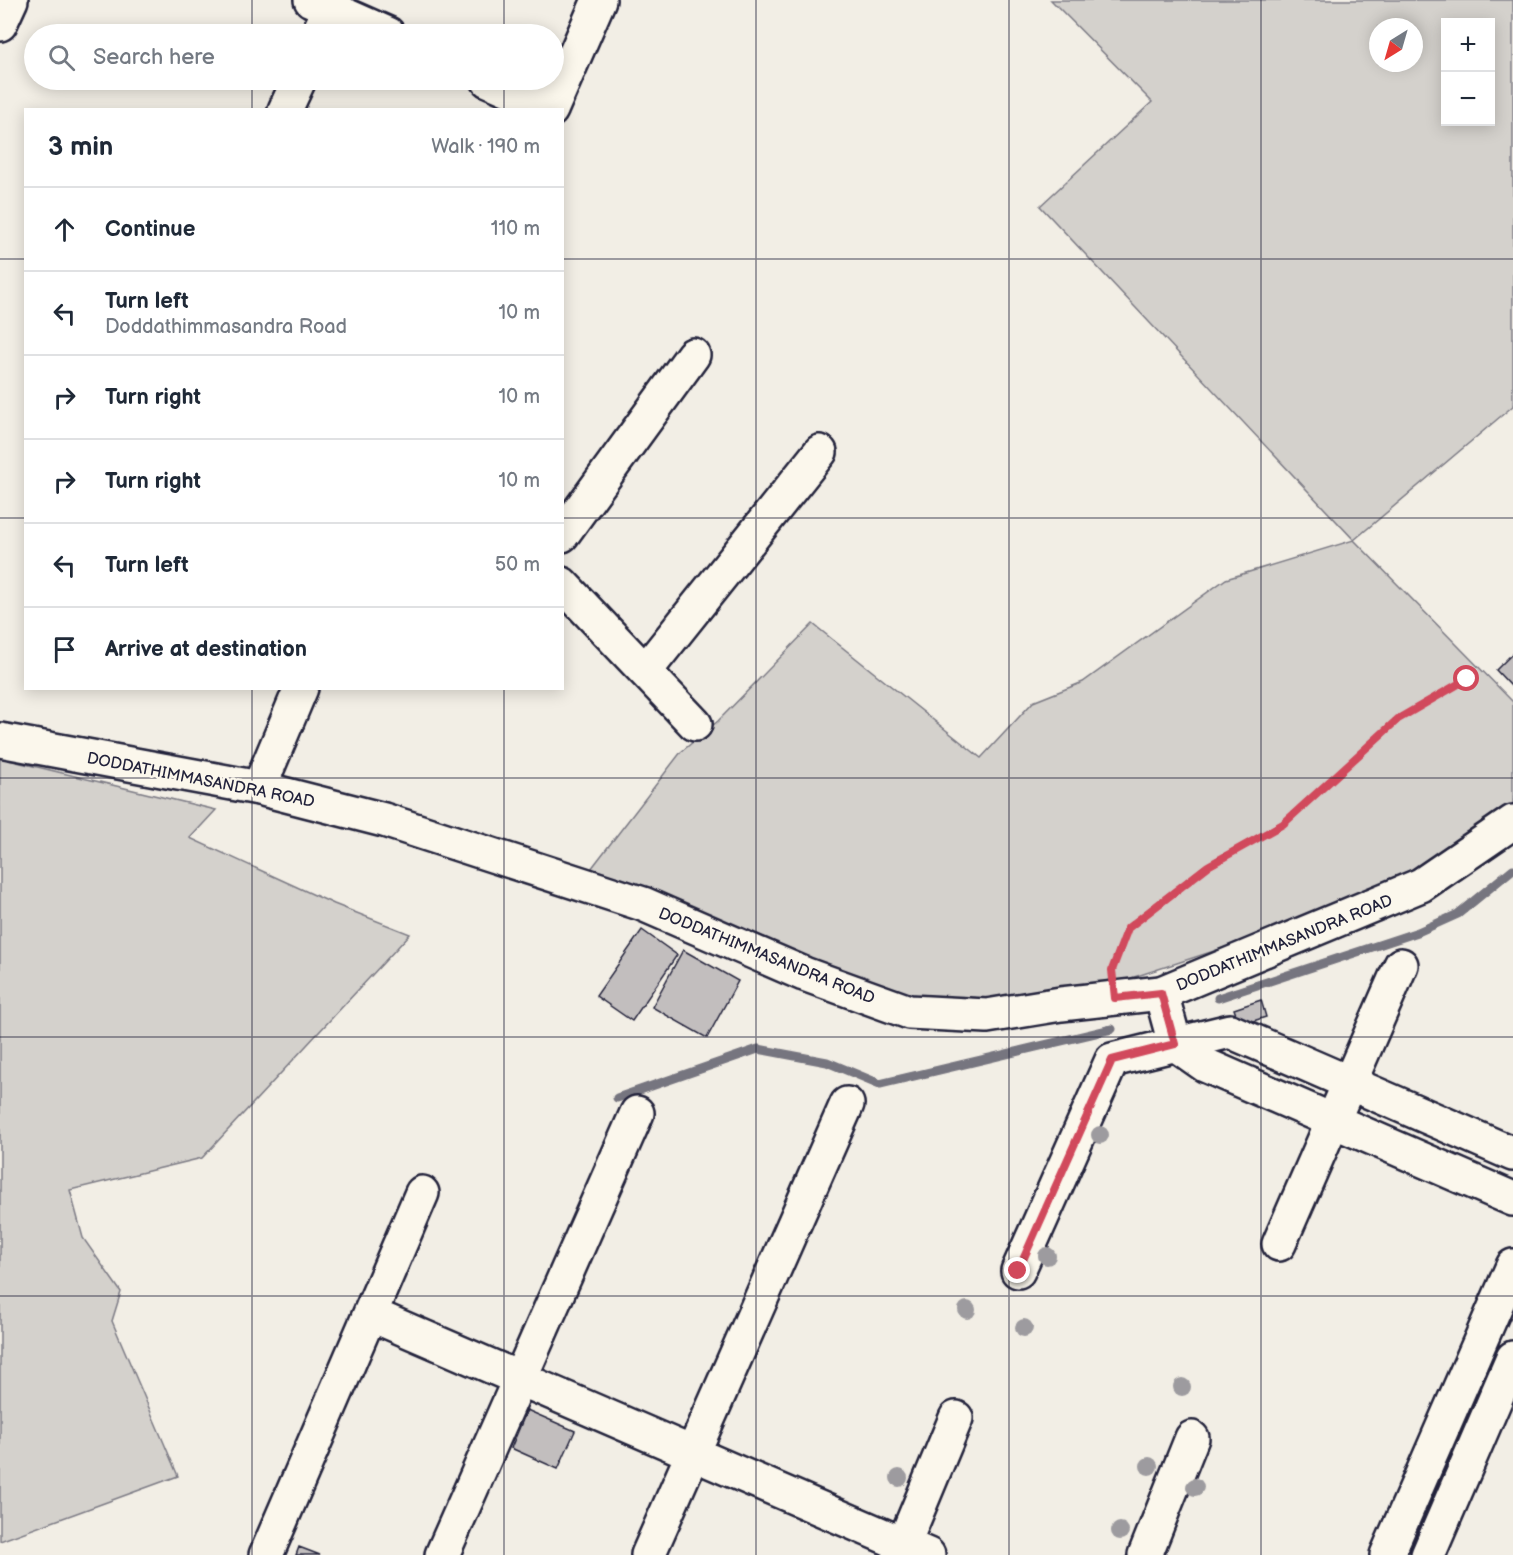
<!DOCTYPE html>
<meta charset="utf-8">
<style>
body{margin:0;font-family:"Balsamiq Sans",sans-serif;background:#f6f6f7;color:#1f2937}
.controls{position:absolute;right:18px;top:18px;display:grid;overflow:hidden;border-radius:0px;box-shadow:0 3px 15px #0003}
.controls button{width:54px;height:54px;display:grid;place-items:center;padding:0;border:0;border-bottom:2px solid #e0e1e3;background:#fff;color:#1f2937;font:30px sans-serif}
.compass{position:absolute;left:1369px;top:18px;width:54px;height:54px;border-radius:50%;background:#fff;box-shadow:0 3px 15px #0003;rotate:217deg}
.stop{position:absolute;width:18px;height:18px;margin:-14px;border:4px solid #d1495b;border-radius:50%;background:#fff}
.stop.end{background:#d1495b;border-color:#fff;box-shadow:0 2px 6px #0008}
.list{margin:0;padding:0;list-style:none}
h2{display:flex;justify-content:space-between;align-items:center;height:78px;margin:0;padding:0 24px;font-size:26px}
h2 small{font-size:20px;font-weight:400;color:#747a83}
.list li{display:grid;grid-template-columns:39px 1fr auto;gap:18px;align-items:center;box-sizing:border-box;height:84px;padding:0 24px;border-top:2px solid #e0e1e3}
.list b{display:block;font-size:22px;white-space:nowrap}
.list p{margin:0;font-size:20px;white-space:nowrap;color:#747a83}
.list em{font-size:20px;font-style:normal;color:#747a83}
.icon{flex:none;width:33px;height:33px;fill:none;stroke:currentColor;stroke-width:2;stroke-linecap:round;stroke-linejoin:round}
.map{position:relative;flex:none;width:1513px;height:1555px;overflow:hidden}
.search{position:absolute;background:#fff;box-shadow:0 3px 15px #0003;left:24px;top:24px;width:540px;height:66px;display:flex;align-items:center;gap:15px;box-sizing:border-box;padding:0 21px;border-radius:33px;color:#747a83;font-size:22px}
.panel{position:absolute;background:#fff;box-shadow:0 3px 15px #0003;left:24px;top:108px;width:540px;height:582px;border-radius:0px}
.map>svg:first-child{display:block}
</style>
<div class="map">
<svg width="1513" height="1555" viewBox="0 0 1513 1555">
<rect width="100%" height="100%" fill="#f2eee5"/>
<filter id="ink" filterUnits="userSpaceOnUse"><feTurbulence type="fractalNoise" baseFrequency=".0167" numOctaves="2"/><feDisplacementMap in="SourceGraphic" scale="12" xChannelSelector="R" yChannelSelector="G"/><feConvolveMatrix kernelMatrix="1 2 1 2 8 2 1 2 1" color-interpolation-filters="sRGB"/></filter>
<g filter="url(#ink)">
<!-- green -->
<path fill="#d4d1cc" stroke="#7b7a84" stroke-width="1.5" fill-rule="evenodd" d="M1051 0H1513V406L1354 540 1513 702V806L1489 828 1419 875 1306 921 1128 979 1005 1004 902 995 591 869 681 752 718 721 813 624 981 758 1033 702 1083 682 1226 579 1354 540 1040 206 1152 102ZM1446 22H1490V122H1446ZM1378 27H1414V63H1378Z
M0 758 216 810 190 838 334 904 410 934 202 1158 70 1190 83 1238 121 1292 112 1321 178 1476 0 1541Z"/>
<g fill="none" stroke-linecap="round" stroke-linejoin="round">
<!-- stream -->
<path stroke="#76747f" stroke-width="9" d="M1218 998 1418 932 1458 914 1513 869
M617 1098 758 1049 827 1062 880 1084 1112 1029"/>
</g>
<!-- building -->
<path fill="#c2bebe" stroke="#22223b" stroke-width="1.5" d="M1513 653V688L1496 670Z
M642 930 677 955 632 1021 596 996Z
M683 950 738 981 707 1038 652 1007Z
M1261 1000 1266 1017 1240 1025 1234 1009Z
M527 1410 575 1431 558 1469 511 1448Z
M299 1547 320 1555H296Z"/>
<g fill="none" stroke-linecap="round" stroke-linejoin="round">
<!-- street casing -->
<g stroke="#22223b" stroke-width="38">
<path id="street" d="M311 0 388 34
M0 24 11 0
M318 34 334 0
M488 80 552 108
M285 110 299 80
M551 110 599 0
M562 535 693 355
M562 584 695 724
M646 670 820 452
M259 788 301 688
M1161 993 1175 1044 1205 1065 1513 1199
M1279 1244 1401 965
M1018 1271 1112 1060 1230 1031 1513 1154
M370 1314 928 1555
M266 1555 422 1193
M442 1555 637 1113
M648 1555 847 1104
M899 1555 956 1418
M1145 1555 1192 1438
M1387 1555 1513 1266
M1428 1555 1513 1358"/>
</g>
<!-- secondary casing -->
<g stroke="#22223b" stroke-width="38">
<path id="secondary" d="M0 740 259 788 384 820 643 904 804 974 909 1012 987 1016 1061 1004 1161 993 1421 885 1513 822"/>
</g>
<!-- path -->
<path stroke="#22223b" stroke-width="4" stroke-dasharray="4.5 4.5" stroke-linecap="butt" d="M1113 967 1128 928 1207 866 1283 824 1398 719 1467 679"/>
<!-- street -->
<use href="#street" stroke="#fbf7ec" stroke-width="33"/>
<!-- secondary -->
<use href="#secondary" stroke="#fbf7ec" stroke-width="33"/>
</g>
<!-- trees -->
<g fill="#9d9b9f">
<circle cx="1100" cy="1135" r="9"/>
<circle cx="1047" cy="1256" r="9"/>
<circle cx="967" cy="1310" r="9"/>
<circle cx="1024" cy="1328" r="9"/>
<circle cx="1182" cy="1387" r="9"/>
<circle cx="1149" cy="1466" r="9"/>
<circle cx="899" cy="1478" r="9"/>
<circle cx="1195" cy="1487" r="9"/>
<circle cx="1120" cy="1531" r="9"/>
</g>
</g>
<g fill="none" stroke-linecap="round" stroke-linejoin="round" filter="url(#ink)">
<!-- route -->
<path stroke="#d1495b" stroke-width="8" d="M1018 1271 1112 1060 1175 1044 1161 993 1115 998 1112 970 1128 928 1208 866 1283 824 1398 719 1467 679"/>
</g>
<!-- grid -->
<path fill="none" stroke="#22223b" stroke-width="1.5" stroke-opacity="0.55" d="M252 0V34M504 0V34M756 0V1555M1009 0V1555M1261 0V1555M252 80V110M504 80V110M0 259H26M562 259H1513M0 518H26M562 518H1513M252 688V1555M504 688V1555M0 778H1513M0 1037H1513M0 1296H1513"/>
<g text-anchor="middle" stroke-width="5" stroke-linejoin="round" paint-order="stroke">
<!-- street labels -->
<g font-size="16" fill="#22223b" stroke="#fbf7ec">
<text transform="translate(201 779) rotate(11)" y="6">DODDATHIMMASANDRA ROAD</text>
<text transform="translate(1284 942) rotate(-22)" y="6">DODDATHIMMASANDRA ROAD</text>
<text transform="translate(767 955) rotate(22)" y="6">DODDATHIMMASANDRA ROAD</text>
</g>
</g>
</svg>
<div class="controls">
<button>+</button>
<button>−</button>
</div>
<svg class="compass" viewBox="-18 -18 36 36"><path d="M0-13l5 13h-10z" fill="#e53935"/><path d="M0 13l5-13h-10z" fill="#747a83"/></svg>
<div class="stop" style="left:1467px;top:679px"></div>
<div class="stop end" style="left:1018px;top:1271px"></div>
<div class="search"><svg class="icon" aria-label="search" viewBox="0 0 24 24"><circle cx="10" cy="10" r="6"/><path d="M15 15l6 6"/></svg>Search here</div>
<section class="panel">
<h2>3 min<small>Walk · 190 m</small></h2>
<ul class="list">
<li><svg class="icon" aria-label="ahead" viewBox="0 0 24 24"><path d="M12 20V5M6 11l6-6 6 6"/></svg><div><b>Continue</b></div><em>110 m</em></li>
<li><svg class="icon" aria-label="left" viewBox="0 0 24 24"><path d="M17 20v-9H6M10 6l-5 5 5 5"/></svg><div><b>Turn left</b><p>Doddathimmasandra Road</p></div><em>10 m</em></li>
<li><svg class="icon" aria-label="right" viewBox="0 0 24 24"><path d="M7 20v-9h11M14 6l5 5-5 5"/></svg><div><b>Turn right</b></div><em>10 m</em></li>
<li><svg class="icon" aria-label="right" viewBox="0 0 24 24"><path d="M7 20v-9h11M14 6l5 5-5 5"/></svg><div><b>Turn right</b></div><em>10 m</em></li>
<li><svg class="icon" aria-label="left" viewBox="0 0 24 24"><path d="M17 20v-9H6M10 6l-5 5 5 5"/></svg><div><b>Turn left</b></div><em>50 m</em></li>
<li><svg class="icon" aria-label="arrive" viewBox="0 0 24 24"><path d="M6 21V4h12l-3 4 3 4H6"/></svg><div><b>Arrive at destination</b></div></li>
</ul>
</section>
</div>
